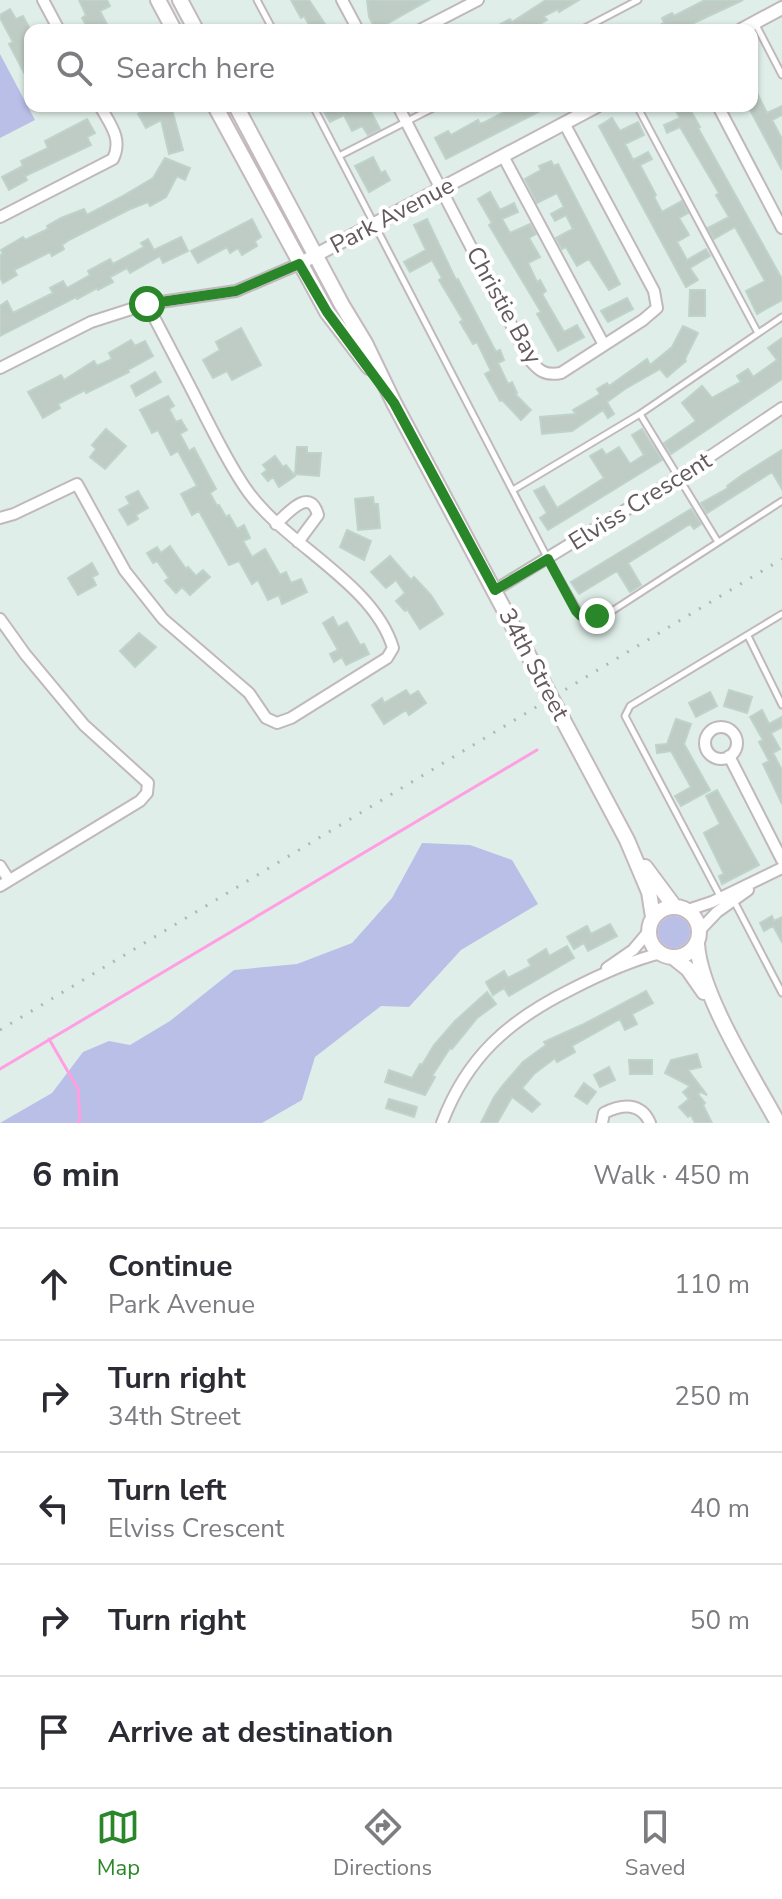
<!DOCTYPE html>
<meta charset="utf-8">
<style>
body{margin:0;font-family:"Nunito Sans",sans-serif;background:#f7f7f7;color:#2b2b33}
.stop{position:absolute;width:24px;height:24px;margin:-18px;border:6px solid #298729;border-radius:50%;background:#fff}
.stop.end{background:#298729;border-color:#fff;box-shadow:0 2px 8px #0008}
.list{margin:0;padding:0;list-style:none}
h2{display:flex;justify-content:space-between;align-items:center;height:104px;margin:0;padding:0 32px;font-size:34px}
h2 small{font-size:26px;font-weight:400;color:#7c7c81}
.list li{display:grid;grid-template-columns:52px 1fr auto;gap:24px;align-items:center;box-sizing:border-box;height:112px;padding:0 32px;border-top:2px solid #e1e1e2}
.list b{display:block;font-size:30px;white-space:nowrap}
.list p{margin:0;font-size:26px;white-space:nowrap;color:#7c7c81}
.list em{font-size:26px;font-style:normal;color:#7c7c81}
.icon{flex:none;width:44px;height:44px;fill:none;stroke:currentColor;stroke-width:2;stroke-linecap:round;stroke-linejoin:round}
.map{position:relative;flex:none;width:782px;height:1123px;overflow:hidden}
.search{position:absolute;background:#fff;box-shadow:0 2px 6px #0004;left:24px;right:24px;top:24px;height:88px;display:flex;align-items:center;gap:20px;box-sizing:border-box;padding:0 28px;border-radius:16px;color:#7c7c81;font-size:30px}
.sheet{height:664px;background:#fff}
nav{display:flex;justify-content:space-around;align-items:center;box-sizing:border-box;height:112px;border-top:2px solid #e1e1e2;background:#fff;font-size:22px;color:#7c7c81}
nav a{display:grid;justify-items:center;gap:4px}
nav .on{color:#298729}
.map>svg:first-child{display:block}
</style>
<div class="map">
<svg width="782" height="1123" viewBox="0 0 782 1123">
<rect width="100%" height="100%" fill="#e0eee9"/>
<!-- green -->
<path fill="#babfe8" d="M0 54 35 120 0 138Z
M422 843 470 845 512 860 538 904 461 950 409 1007 381 1006 315 1057 302 1100 262 1123H0L52 1093 83 1052 109 1041 130 1045 170 1021 234 970 297 964 352 943 392 898Z
M658 932a16 16 0 1 1 32 0a16 16 0 1 1-32 0Z"/>
<g fill="none" stroke-linecap="round" stroke-linejoin="round">
<!-- stream -->
<path stroke="#ff9fe1" stroke-width="3" d="M49 1039 78 1089 80 1119 78 1123
M0 1069 537 750"/>
</g>
<!-- building -->
<path fill="#bfcbc5" stroke="#bed3ca" stroke-width="2" d="M79 0H107L110 6 100 11 110 30H89L82 18 86 15Z
M291 0H309L329 30H312L304 16 301 18Z
M367 0H429L376 30 369 17Z
M546 0H579L559 12 558 9 544 16 547 20 529 30H490L510 19 512 22Z
M705 0H743L679 30H651L664 23 662 18 672 13 674 16Z
M10 9 16 19 23 16 30 29V84L9 44 13 42 0 18V15Z
M752 83 767 113 782 106V115L772 120 782 139V170L748 106H752Z
M149 106H171L183 150 169 154 161 120 146 128 138 114 150 108Z
M335 106H368L380 129 368 135 362 126 352 131 344 115 330 122 324 112Z
M516 106H550L446 159 435 138 448 131 451 135 478 120 480 124 485 122Z
M673 106H688L700 127 698 128 782 279V300L757 314 746 291 765 281 735 227 714 239 708 228 729 217 716 195 719 193 680 127 667 133 664 125 680 118Z
M612 118 620 131 638 122 644 135 625 144 633 160 648 152 652 159 640 165 656 195 654 197 662 212 682 201 688 213 679 218 689 235 677 242 687 260 706 249 710 256 690 268 698 280 686 287 599 126Z
M87 119 95 133 87 137 91 145 25 176 27 180 9 190 2 177 23 166 21 161 48 148 45 141Z
M373 157 381 173 385 171 390 180 369 192 355 166Z
M165 158 190 168 185 180 177 176 166 197 150 206 148 202 128 210 69 240 62 245 64 249 52 256 50 252 14 270 17 275 3 283 0 277V255L3 254 1 250 23 237 25 240 48 229 47 226 61 218 84 209 87 215 121 197 153 178Z
M551 161 554 166 558 164 620 284 609 290 589 259 577 266 566 247 562 249 556 238 573 229 566 215 555 221 551 214 564 207 557 193 537 203 525 179 541 170 539 166Z
M490 192 500 210 514 203 518 212 502 219 510 233 530 224 536 234 529 238 540 257 528 263 537 282 540 280 546 291 542 294 564 332 577 325 584 337 558 351 537 314 541 312 489 225 492 223 478 199Z
M252 219 261 237 255 241 257 246 242 255 238 248 230 253 227 247 198 263 191 251Z
M427 219 456 280 458 279 496 352 500 350 504 360 498 363 508 384 512 382 517 393 515 394 531 410 521 420 502 400 500 401 485 374 491 371 477 342 473 344 460 322 463 320 439 280 442 278 432 260 410 272 404 262 426 250 414 225Z
M181 237 188 251 163 263 160 256 130 273 127 268 110 277 113 282 98 290 97 288 77 299 76 297 0 336V306L7 301 13 313 53 293 50 288 63 281 67 288 90 275 88 271 110 259 113 264 144 247 141 243 148 239 154 250Z
M690 290H705V316H689Z
M627 298 633 309 608 322 601 311Z
M683 326 698 333 685 359 686 361 667 377 660 369 625 389 607 402 614 414 608 418 603 410 572 431 542 434 540 417 576 414 573 410 600 394 597 389 607 383 609 386 647 359 650 365 672 347Z
M241 328 261 365 232 380 227 371 213 378 203 360 220 350 216 342Z
M782 338V379L671 454 664 443 696 421 682 403 702 386 712 398 741 382 737 376 748 369 753 377 777 360 768 348Z
M131 340 135 346 145 341 153 356 128 370 129 372 86 393 85 390 58 404 60 408 43 418 28 392 61 375 64 380 94 361 97 366 112 359 109 353Z
M155 372 161 382 136 396 131 386Z
M168 396 174 406 169 409 176 422 181 420 187 430 180 434 189 451 194 448 216 489 210 493 217 506 219 505 226 517 229 515 237 529 244 525 250 538 243 541 252 557 265 549 280 575 286 572 291 583 301 579 307 592 282 604 279 595 268 600 258 580 252 584 239 561 229 565 199 511 192 515 181 494 197 486 178 451 171 455 158 430 152 433 140 410Z
M106 429 126 446 105 469 90 457 96 449 92 445Z
M642 429 662 460 548 530 540 518 547 513 534 491 544 486 557 508 604 478 590 456 602 449 606 455 619 447 630 464 644 455 632 435Z
M297 447H307V453H321L319 476 295 474Z
M782 450V489L772 472 707 513 701 503 728 488 727 486 742 475Z
M275 456 283 467 286 465 295 476 279 487 273 477 268 481 262 474 267 470 263 465Z
M138 491 148 508 136 515 138 519 128 525 119 510 130 504 126 497Z
M373 497 374 504H378L380 528 358 530 355 499Z
M691 509 701 524 694 529 690 524 628 563 641 585 630 592 617 571 579 594 571 582Z
M347 530 371 541 364 560 340 547Z
M170 546 186 569 188 567 196 576 203 570 210 577 190 595 182 587 176 593 165 581 169 578 157 561 153 563 147 553 157 547 161 553Z
M390 556 411 580 414 577 431 595 443 614 420 629 407 609 405 611 396 601 405 593 396 580 386 588 371 572Z
M92 563 98 574 92 577 96 585 78 595 68 578Z
M333 617 338 627 347 622 360 645 364 644 369 654 346 665 342 657 334 662 330 654 338 650 323 623Z
M139 633 156 647 135 667 120 651Z
M406 690 410 696 418 691 426 703 409 715 406 710 384 724 372 705 382 698 384 703Z
M729 690 752 697 747 713 724 706Z
M710 692 717 706 696 717 689 703Z
M762 710 769 724 782 717V727L771 733 780 749 773 753 782 770V804L763 764 769 761 759 742 763 740 750 717Z
M676 719 691 724 684 744 710 790 681 806 675 796 691 787 671 751 657 753 656 745 667 744Z
M717 790 759 865 722 884 719 876 724 874 704 833 720 824 706 796Z
M772 916 774 921 782 917V942L773 926 764 931 760 923Z
M610 924 617 936 588 951 584 943 574 949 567 937 587 926 591 934Z
M567 946 574 958 509 996 504 988 493 995 486 982 504 971 508 978 531 966 528 960 546 949 549 956Z
M646 991 653 1003 632 1014 637 1024 625 1030 620 1019 572 1046 575 1052 557 1062 555 1058 534 1074 522 1088 540 1104 532 1112 512 1097 497 1123H481L494 1097 504 1084 523 1062 546 1045 544 1042 584 1024Z
M487 992 496 1004 477 1018 452 1049 450 1048 432 1076 435 1077 425 1095 385 1082 389 1070 412 1078 420 1064 422 1065 434 1045 455 1021Z
M697 1054 701 1067 688 1070 707 1095 701 1092 698 1094 705 1103 703 1105 712 1123H695L691 1115 688 1117 679 1107 689 1099 683 1092 690 1086 665 1073 671 1060Z
M629 1060H652V1074H630Z
M609 1067 615 1080 600 1087 594 1075Z
M584 1083 596 1092 587 1104 575 1096Z
M389 1099 417 1107 414 1117 386 1108Z"/>
<g fill="none" stroke-linecap="round" stroke-linejoin="round">
<!-- service casing -->
<g stroke="#c1b8bd" stroke-width="9">
<path id="service" d="M257 0 273 30
M755 23 782 75
M581 30 638 0
M313 106 548 559 581 616H597L612 611 782 501
M637 106 758 333
M339 156 437 106
M640 414 718 542
M513 490 640 414 782 317
M748 636 782 705
M721 898 625 716 630 706 782 614
M734 901 782 993"/>
</g>
<!-- minor casing -->
<g stroke="#c1b8bd" stroke-width="14">
<path id="minor" d="M43 0 59 30
M342 0 358 30
M420 30 478 0
M398 106 529 359C539 371 545 376 561 373L643 320 657 308 654 291 564 123
M718 106 782 228
M503 156 604 345
M0 217 113 159C123 139 110 124 100 106
M0 368 91 322 147 304 236 291 299 264
M0 518 14 514 77 484 125 571 163 619 249 693 266 718 277 723 291 718 387 658 393 648C374 584 288 546 249 493 232 470 219 443 206 418 187 380 167 342 147 304
M276 524C288 513 310 486 318 515L298 542
M495 590 678 478 782 408
M0 619 25 654 84 725 148 783 147 793 140 801 0 886
M705 743a16 16 0 1 1 32 0a16 16 0 1 1-32 0Z
M729 756 782 860
M0 866 9 880
M688 910 712 902 782 868
M700 930 717 912 748 890
M607 968 633 950 649 931
M442 1123C467 1057 508 1021 570 990 599 975 629 961 661 953
M602 1123 604 1113C622 1104 641 1102 650 1123"/>
</g>
<!-- tertiary casing -->
<g stroke="#c1b8bd" stroke-width="16">
<path id="tertiary" d="M741 30 782 8
M299 264 597 106"/>
</g>
<!-- secondary casing -->
<g stroke="#c4b9be" stroke-width="18">
<path id="secondary" d="M158 0 174 30
M180 0 196 30
M215 106 327 312 369 367
M236 106 342 305 365 343 394 403 627 840 649 892 653 917
M645 867 674 906
M649 932a25 25 0 1 1 50 0a25 25 0 1 1-50 0Z
M697 944C700 994 753 1077 778 1123
M673 957 688 969 704 992"/>
</g>
<!-- service -->
<use href="#service" stroke="#fff" stroke-width="5"/>
<!-- minor -->
<use href="#minor" stroke="#fff" stroke-width="10"/>
<!-- tertiary -->
<use href="#tertiary" stroke="#fff" stroke-width="12"/>
<!-- secondary -->
<use href="#secondary" stroke="#fff" stroke-width="14"/>
<!-- rail -->
<path stroke="#b6b4b5" stroke-width="3" stroke-dasharray="2 10" stroke-linecap="butt" d="M0 1030 782 559"/>
</g>
<g fill="none" stroke-linecap="round" stroke-linejoin="round">
<!-- route -->
<path stroke="#298729" stroke-width="10" d="M147 304 236 291 299 264 327 312 394 403 495 590 548 559 576 611 581 616H597"/>
</g>
<g text-anchor="middle" stroke-width="8" stroke-linejoin="round" paint-order="stroke">
<!-- street labels -->
<g font-size="24" fill="#63595f" stroke="#fff">
<text transform="translate(392 215) rotate(-28)" y="8">Park Avenue</text>
<text transform="translate(504 305) rotate(61)" y="8">Christie Bay</text>
<text transform="translate(640 501) rotate(-32)" y="8">Elviss Crescent</text>
<text transform="translate(534 664) rotate(62)" y="8">34th Street</text>
</g>
</g>
</svg>
<div class="stop" style="left:147px;top:304px"></div>
<div class="stop end" style="left:597px;top:616px"></div>
<div class="search"><svg class="icon" aria-label="search" viewBox="0 0 24 24"><circle cx="10" cy="10" r="6"/><path d="M15 15l6 6"/></svg>Search here</div>
</div>
<section class="sheet">
<h2>6 min<small>Walk · 450 m</small></h2>
<ul class="list">
<li><svg class="icon" aria-label="ahead" viewBox="0 0 24 24"><path d="M12 20V5M6 11l6-6 6 6"/></svg><div><b>Continue</b><p>Park Avenue</p></div><em>110 m</em></li>
<li><svg class="icon" aria-label="right" viewBox="0 0 24 24"><path d="M7 20v-9h11M14 6l5 5-5 5"/></svg><div><b>Turn right</b><p>34th Street</p></div><em>250 m</em></li>
<li><svg class="icon" aria-label="left" viewBox="0 0 24 24"><path d="M17 20v-9H6M10 6l-5 5 5 5"/></svg><div><b>Turn left</b><p>Elviss Crescent</p></div><em>40 m</em></li>
<li><svg class="icon" aria-label="right" viewBox="0 0 24 24"><path d="M7 20v-9h11M14 6l5 5-5 5"/></svg><div><b>Turn right</b></div><em>50 m</em></li>
<li><svg class="icon" aria-label="arrive" viewBox="0 0 24 24"><path d="M6 21V4h12l-3 4 3 4H6"/></svg><div><b>Arrive at destination</b></div></li>
</ul>
</section>
<nav>
<a class="on"><svg class="icon" aria-label="map" viewBox="0 0 24 24"><path d="M3 6l6-2 6 2 6-2v14l-6 2-6-2-6 2zM9 4v14M15 6v14"/></svg>Map</a>
<a><svg class="icon" aria-label="directions" viewBox="0 0 24 24"><path d="M12 3l9 9-9 9-9-9zM9 14v-3h6M13 9l2 2-2 2"/></svg>Directions</a>
<a><svg class="icon" aria-label="saved" viewBox="0 0 24 24"><path d="M7 4h10v16l-5-4-5 4z"/></svg>Saved</a>
</nav>
